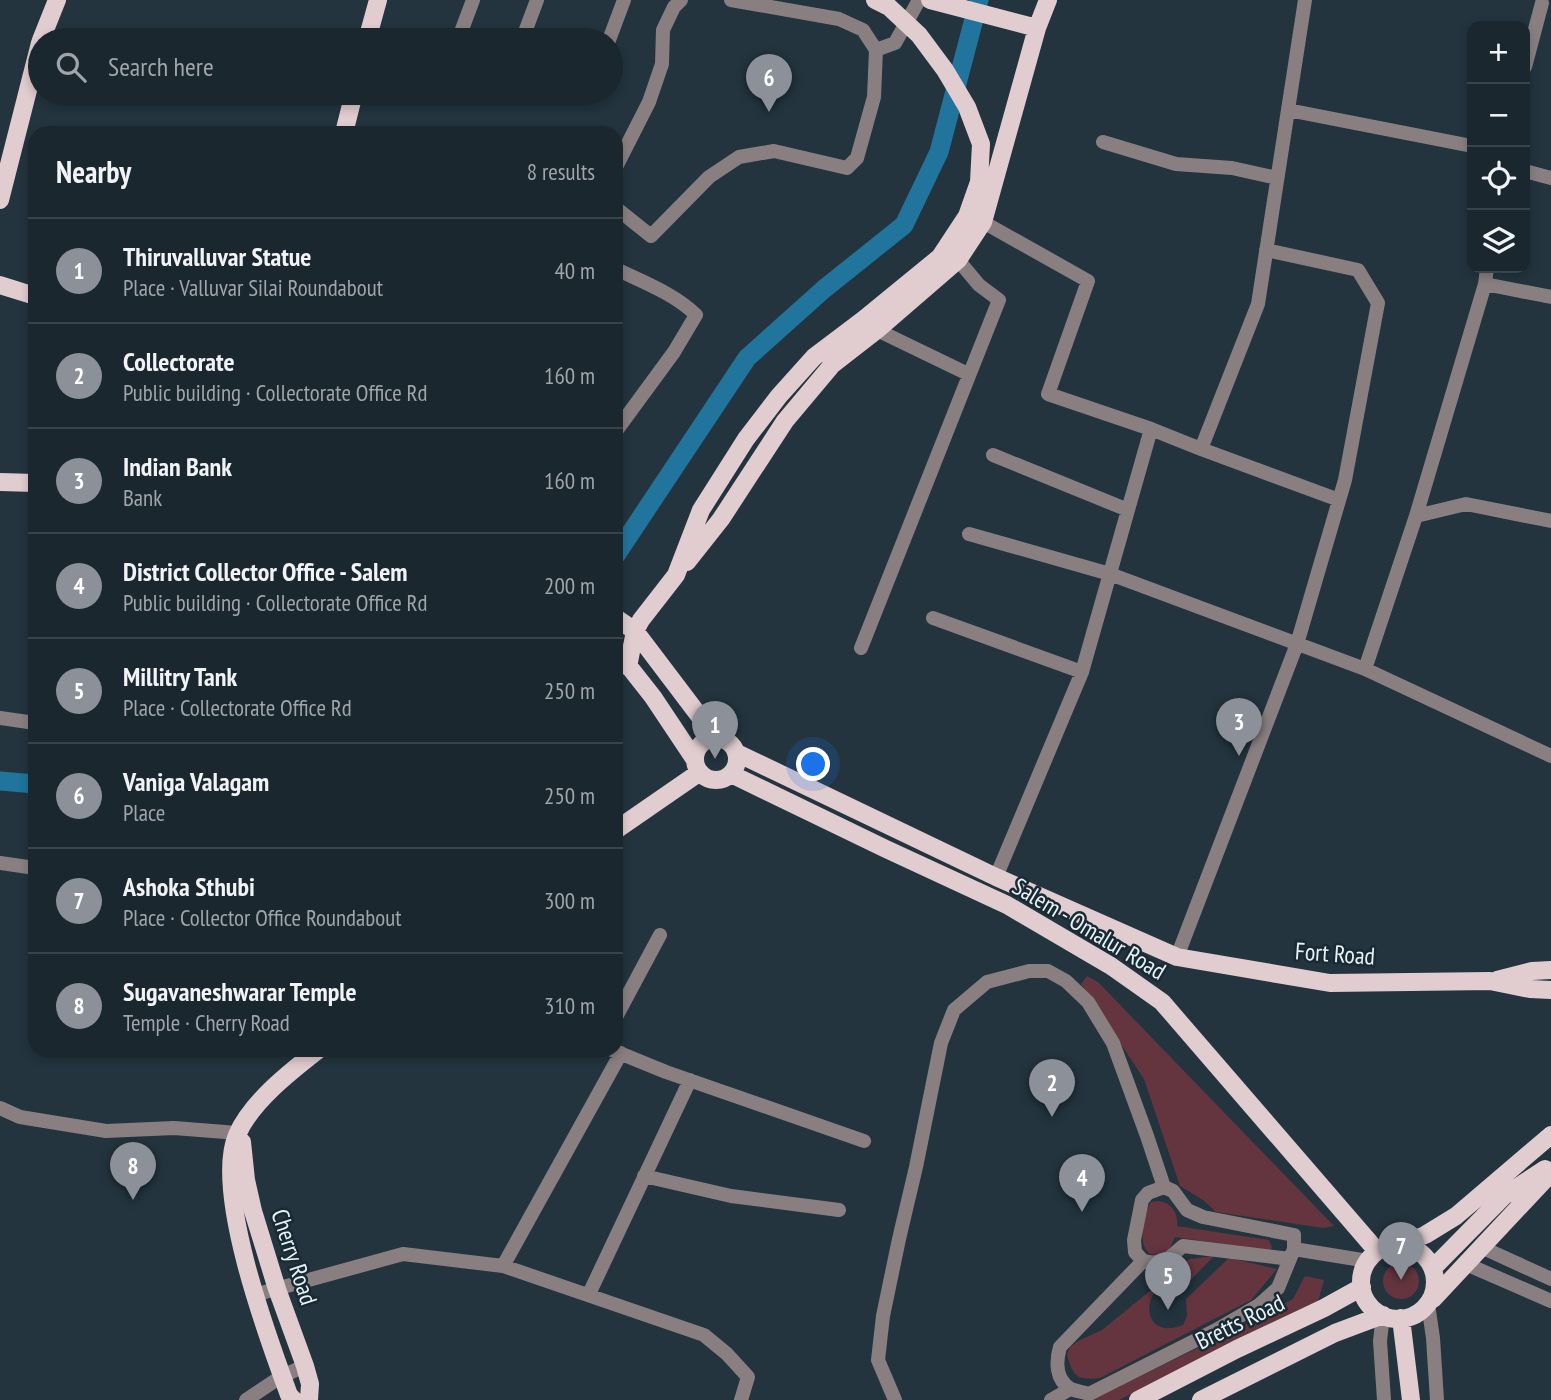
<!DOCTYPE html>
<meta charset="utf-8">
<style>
body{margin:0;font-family:"PT Sans Narrow",sans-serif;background:#232f36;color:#f1f3f6}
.controls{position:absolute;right:21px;top:21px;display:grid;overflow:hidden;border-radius:14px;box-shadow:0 4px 10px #0003}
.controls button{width:63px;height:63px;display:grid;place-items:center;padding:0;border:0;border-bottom:2px solid #38444a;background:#1a272e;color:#f1f3f6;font:35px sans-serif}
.you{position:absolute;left:814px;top:765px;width:24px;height:24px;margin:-18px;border:5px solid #fff;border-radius:50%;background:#1a73e8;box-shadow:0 0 0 10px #1a73e833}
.badge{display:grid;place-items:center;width:46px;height:46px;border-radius:50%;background:#8c9099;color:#fff;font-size:23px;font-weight:700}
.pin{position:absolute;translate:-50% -58px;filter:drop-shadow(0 2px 4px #0008)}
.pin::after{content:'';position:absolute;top:37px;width:24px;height:21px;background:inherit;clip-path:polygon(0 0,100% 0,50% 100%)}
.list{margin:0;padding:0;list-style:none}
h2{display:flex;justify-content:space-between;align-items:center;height:91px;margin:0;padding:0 28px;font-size:30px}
h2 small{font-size:23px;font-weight:400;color:#9fa5aa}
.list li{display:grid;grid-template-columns:46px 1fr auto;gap:21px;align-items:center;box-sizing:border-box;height:105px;padding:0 28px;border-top:2px solid #38444a}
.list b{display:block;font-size:26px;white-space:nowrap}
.list p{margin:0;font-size:23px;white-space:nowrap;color:#9fa5aa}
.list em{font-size:23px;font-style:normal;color:#9fa5aa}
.icon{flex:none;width:38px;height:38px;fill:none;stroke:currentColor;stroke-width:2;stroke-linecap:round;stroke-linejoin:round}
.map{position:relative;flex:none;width:1551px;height:1400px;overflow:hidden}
.search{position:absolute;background:#1a272e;box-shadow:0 4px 10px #0003;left:28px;top:28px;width:595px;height:77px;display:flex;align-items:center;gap:18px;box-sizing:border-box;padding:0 24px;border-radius:38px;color:#9fa5aa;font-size:26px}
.panel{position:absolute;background:#1a272e;box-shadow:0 4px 10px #0003;left:28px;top:126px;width:595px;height:931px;border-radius:21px}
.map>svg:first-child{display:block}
</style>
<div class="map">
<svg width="1551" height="1400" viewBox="0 0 1551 1400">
<rect width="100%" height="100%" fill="#23343e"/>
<!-- green -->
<path fill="#64353e" d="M1087 976 1098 982 1334 1226 1323 1228 1216 1212 1203 1200 1180 1186 1144 1079 1081 984Z
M1158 1201C1171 1202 1179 1213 1177 1226L1269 1240 1272 1247 1270 1251 1175 1237 1168 1252C1163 1253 1157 1256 1151 1254 1136 1247 1144 1212 1151 1202Z
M1214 1256 1179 1292 1172 1288 1157 1289C1146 1302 1145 1324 1165 1328 1171 1329 1177 1327 1183 1325L1187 1316 1186 1299 1229 1258 1277 1269 1251 1300 1100 1378C1076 1380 1073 1377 1067 1354L1070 1347 1078 1341 1102 1330 1189 1259Z
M1383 1281a18 18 0 1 1 36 0a18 18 0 1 1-36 0Z
M1305 1276 1324 1280 1317 1305 1119 1400H1084L1132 1380 1259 1318 1293 1299Z"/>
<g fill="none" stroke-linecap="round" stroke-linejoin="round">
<!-- canal -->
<path stroke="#21749b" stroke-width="19" d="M616 555 747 358 824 289 904 225 939 152 979 0
M0 781 35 784"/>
<!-- minor -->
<path stroke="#897f80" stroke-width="14" d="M458 40 473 0
M522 40 537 0
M609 40 624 0
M876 50 895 43 919 0
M1525 67 1542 3
M1288 110 1472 146
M1103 142 1176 164 1232 168 1277 178
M616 167 649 102 662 64 663 30 674 7 681 0
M1525 171 1551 178
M616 208 651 236 709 177 739 157 774 151 847 168 857 158 874 97 876 50 863 30 839 19 731 0
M983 222 1088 281 1048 394 1151 429
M616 269C643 282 675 294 696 315L674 352 616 431
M1485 284 1551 297
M877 330 968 374
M1201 449 1339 500
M993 455 1128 510
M1416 516 1485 284 1487 268
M969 534 1110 574 1365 669 1551 756
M933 618 1082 672
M861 648 999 300 979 285 958 260
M1365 669 1416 516 1466 504 1551 521
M0 718 35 723
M0 863 35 868
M996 877 1082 672 1151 429 1201 449 1258 304 1305 0
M1177 957 1297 644 1345 480 1378 303 1358 270 1266 250
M616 1017 660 935
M612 1050 666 1072 864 1141
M0 1108 20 1117 106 1131 174 1128 238 1133
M644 1176 731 1196 839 1210
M1481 1247 1551 1279
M1294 1249 1368 1261
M1143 1261 1060 1347C1056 1361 1055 1380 1071 1389 1076 1391 1083 1392 1089 1394L1216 1330 1259 1305 1278 1288 1294 1249V1235L1203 1217 1187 1210 1173 1191 1164 1187 1148 1193 1142 1200 1134 1240 1135 1252 1143 1261 1154 1263 1169 1258 1183 1246 1290 1259
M1466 1264 1551 1301
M503 1266 704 1335 727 1354 748 1377 741 1400
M589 1294 690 1080
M254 1295 403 1254 503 1266 621 1053
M895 1400 878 1360 883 1316 899 1239 916 1167 941 1043 954 1010 987 982 1029 971H1048L1066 981 1088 1002 1113 1043 1147 1136 1164 1187
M1051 1400 1070 1389"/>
<!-- tertiary -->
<path stroke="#897f80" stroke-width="14" d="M1428 1304 1433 1338 1437 1400
M1383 1315 1380 1341 1384 1400
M246 1400 282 1376 305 1366"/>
<!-- primary -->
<path stroke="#e1cccf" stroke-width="18" d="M930 0 1037 28
M41 40 57 0
M367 40 378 0
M344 133 354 93
M0 200 40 43
M0 285 35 296
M0 482 35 483
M687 562 721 519 785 421 832 365 877 330 958 260 983 222 1037 28 1048 0
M616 618 635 631 716 738
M616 650 653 697 695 760
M628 667 635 631 641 620 676 575 701 510 746 439 779 396 814 357 863 320 940 257 967 216 979 182 981 144 967 107 945 70 919 35 889 7 875 0
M695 759a21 21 0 1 1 42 0a21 21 0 1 1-42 0Z
M737 753 996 877 1177 957 1330 983 1490 981 1530 989 1551 990
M731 774 886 849 1007 905 1111 966 1162 1002 1377 1251
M616 830 700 772
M1497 980 1532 971 1551 970
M242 1142 246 1180 253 1211 277 1289 305 1366 310 1384 309 1400
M1400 1245 1425 1235 1456 1216 1551 1135
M1361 1282a37 37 0 1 1 74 0a37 37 0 1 1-74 0Z
M1433 1268 1504 1196 1545 1169
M1433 1299 1551 1173
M1401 1318 1411 1400
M294 1400 289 1395C268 1338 213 1190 237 1135 251 1102 291 1071 318 1050
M1138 1400 1237 1349 1324 1308 1362 1287
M1201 1400 1335 1333 1383 1315"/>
</g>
<g text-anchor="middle" stroke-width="5" stroke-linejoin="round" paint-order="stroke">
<!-- street labels -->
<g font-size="24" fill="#e7f2f8" stroke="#192a33">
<text transform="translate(1089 929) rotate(31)" y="8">Salem - Omalur Road</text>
<text transform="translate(1335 954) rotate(4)" y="8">Fort Road</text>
<text transform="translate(294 1257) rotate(72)" y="8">Cherry Road</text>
<text transform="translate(1240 1322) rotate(-26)" y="8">Bretts Road</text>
</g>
</g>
</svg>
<div class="controls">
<button>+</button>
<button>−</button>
<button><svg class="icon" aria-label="locate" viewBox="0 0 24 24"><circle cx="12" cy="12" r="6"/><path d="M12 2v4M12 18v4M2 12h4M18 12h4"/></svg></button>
<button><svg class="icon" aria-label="layers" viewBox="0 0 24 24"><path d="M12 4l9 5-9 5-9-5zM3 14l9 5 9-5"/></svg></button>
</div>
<div class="you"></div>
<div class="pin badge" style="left:715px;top:759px">1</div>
<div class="pin badge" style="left:1052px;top:1117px">2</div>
<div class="pin badge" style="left:1239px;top:756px">3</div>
<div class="pin badge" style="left:1082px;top:1212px">4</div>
<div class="pin badge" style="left:1168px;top:1310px">5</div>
<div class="pin badge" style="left:769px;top:112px">6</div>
<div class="pin badge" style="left:1401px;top:1280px">7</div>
<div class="pin badge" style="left:133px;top:1200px">8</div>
<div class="search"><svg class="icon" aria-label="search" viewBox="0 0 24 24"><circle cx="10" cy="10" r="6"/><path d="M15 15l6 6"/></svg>Search here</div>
<section class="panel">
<h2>Nearby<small>8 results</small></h2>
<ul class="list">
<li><span class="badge">1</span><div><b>Thiruvalluvar Statue</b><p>Place · Valluvar Silai Roundabout</p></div><em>40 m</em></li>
<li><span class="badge">2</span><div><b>Collectorate</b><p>Public building · Collectorate Office Rd</p></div><em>160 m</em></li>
<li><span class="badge">3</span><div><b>Indian Bank</b><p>Bank</p></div><em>160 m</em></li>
<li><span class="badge">4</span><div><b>District Collector Office - Salem</b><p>Public building · Collectorate Office Rd</p></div><em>200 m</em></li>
<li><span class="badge">5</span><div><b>Millitry Tank</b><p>Place · Collectorate Office Rd</p></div><em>250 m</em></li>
<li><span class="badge">6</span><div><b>Vaniga Valagam</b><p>Place</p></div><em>250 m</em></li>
<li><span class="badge">7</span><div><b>Ashoka Sthubi</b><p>Place · Collector Office Roundabout</p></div><em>300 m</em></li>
<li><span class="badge">8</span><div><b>Sugavaneshwarar Temple</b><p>Temple · Cherry Road</p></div><em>310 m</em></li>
</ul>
</section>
</div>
